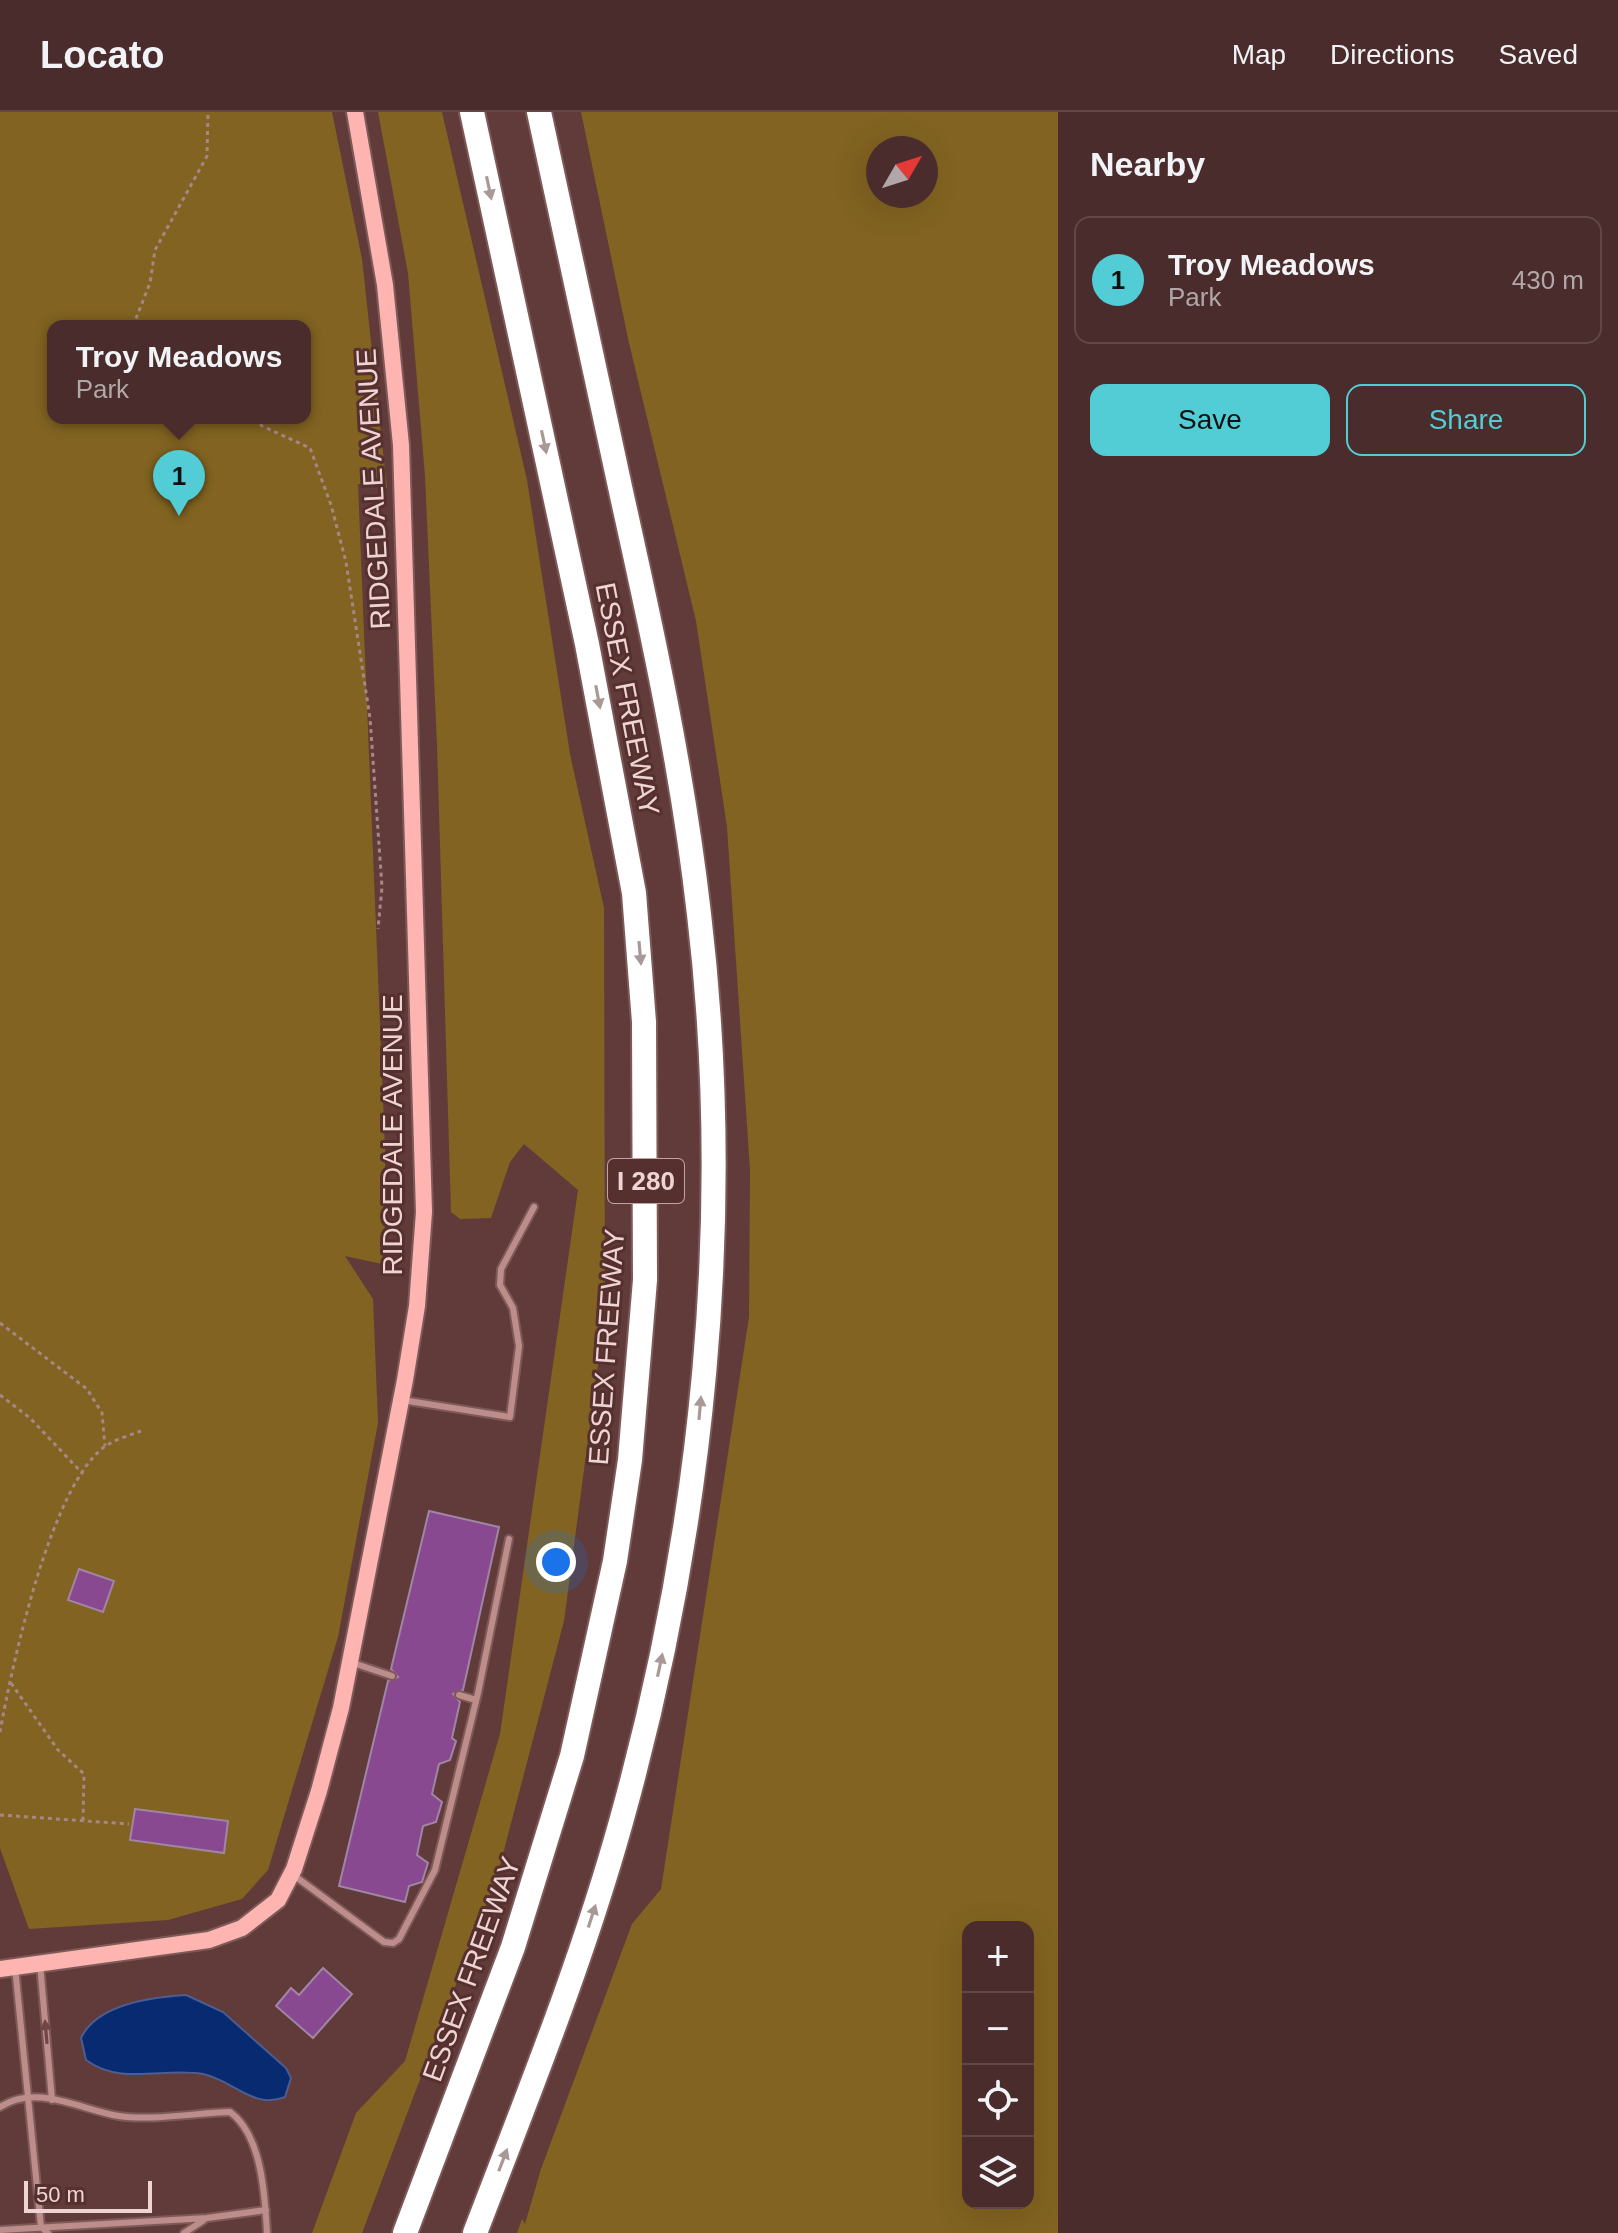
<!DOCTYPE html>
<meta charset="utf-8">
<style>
body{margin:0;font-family:Arial,sans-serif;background:#503433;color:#f1f3f6}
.controls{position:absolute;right:24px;bottom:24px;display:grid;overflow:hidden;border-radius:16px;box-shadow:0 8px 32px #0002}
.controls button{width:72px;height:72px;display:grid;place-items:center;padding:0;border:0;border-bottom:2px solid #614847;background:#492c2b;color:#f1f3f6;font:40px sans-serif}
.compass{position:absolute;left:866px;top:24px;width:72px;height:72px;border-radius:50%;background:#492c2b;box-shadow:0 8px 32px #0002;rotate:51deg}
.scale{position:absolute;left:24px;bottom:20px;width:128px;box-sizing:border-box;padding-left:8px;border:4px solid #eed5d4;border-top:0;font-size:22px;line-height:28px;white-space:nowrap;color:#eed5d4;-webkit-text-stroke:6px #56302f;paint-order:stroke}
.you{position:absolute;left:556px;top:1450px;width:28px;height:28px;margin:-20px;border:6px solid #fff;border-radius:50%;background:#1a73e8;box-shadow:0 0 0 12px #1a73e833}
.badge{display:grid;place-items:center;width:52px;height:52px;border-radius:50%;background:#52ccd5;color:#111;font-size:26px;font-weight:700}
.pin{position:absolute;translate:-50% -66px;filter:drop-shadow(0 2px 4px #0008)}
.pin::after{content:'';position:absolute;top:42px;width:28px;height:24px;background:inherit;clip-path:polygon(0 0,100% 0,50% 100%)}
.popup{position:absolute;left:47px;top:208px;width:264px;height:104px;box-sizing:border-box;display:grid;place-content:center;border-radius:16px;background:#492c2b;filter:drop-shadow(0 2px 6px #0005);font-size:26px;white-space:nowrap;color:#b1a7a9}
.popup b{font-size:30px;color:#f1f3f6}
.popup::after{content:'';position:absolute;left:50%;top:100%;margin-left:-16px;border:16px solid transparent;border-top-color:#492c2b}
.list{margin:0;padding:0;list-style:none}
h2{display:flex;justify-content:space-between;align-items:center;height:104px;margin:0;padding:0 32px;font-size:34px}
h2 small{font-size:26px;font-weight:400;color:#b1a7a9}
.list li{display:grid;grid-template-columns:52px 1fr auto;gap:24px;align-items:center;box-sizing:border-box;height:128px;margin:0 16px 16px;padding:0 16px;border:2px solid #614847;border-radius:16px}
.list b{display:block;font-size:30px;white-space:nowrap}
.list p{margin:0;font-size:26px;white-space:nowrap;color:#b1a7a9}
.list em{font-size:26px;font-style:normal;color:#b1a7a9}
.actions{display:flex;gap:16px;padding:24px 32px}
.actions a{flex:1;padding:18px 0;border:2px solid #52ccd5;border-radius:16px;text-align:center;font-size:28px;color:#52ccd5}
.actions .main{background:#52ccd5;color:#111}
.icon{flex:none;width:44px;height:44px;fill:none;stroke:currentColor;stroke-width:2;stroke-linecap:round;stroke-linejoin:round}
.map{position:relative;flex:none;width:1058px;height:2121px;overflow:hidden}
header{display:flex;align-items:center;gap:48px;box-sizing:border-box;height:112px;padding:0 40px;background:#492c2b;border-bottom:2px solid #614847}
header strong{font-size:38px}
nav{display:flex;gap:44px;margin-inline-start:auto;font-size:28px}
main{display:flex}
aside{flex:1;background:#492c2b}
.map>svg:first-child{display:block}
</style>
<header>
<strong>Locato</strong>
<nav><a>Map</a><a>Directions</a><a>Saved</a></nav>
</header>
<main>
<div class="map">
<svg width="1058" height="2121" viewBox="0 0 1058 2121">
<rect width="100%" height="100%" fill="#613b39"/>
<!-- green -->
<path fill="#826321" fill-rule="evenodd" d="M0 0H332L362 147 387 376 358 372 385 1036V1136L382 1152 345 1144 373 1187 378 1311 338 1525 268 1758 242 1787 168 1808 29 1817 0 1736ZM53 214H305V306H53Z
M378 0H442L527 368 570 642 604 796 605 1199 564 1509 498 1761 362 2121H312L356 2001 405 1949 500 1622 578 1078 524 1032 510 1050 491 1106 460 1107 451 1100 437 633 425 364 408 161Z
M581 0H1058V2121H517L522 2107 525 2112 541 2057 632 1812 661 1777 749 1205 750 1058 727 715 696 509 629 231ZM878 36H926V84H878ZM968 1815H1028V2091H968Z"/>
<!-- water -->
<path fill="#082a71" stroke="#4d5d8f" stroke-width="2" d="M186 1883 223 1900 286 1956 291 1966 285 1985C254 1998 233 1968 203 1962 164 1955 121 1974 86 1948L81 1926C97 1892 152 1885 186 1883Z"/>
<!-- building -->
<path fill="#884991" stroke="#a185a4" stroke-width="2" d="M429 1399 499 1415 463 1578 453 1582 460 1590 452 1626 456 1629 450 1648 439 1652 432 1682 442 1690 436 1710 423 1714 417 1743 428 1751 422 1770 409 1774 405 1790 339 1774 388 1569 398 1565 391 1557Z
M79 1457 114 1469 103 1500 68 1488Z
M135 1697 228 1709 224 1741 130 1728Z
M323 1856 352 1882 313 1926 276 1894 291 1876 299 1883Z"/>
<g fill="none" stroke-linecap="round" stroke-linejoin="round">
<!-- service casing -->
<g stroke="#7d5a58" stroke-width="10">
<path id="service" d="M402 1288 510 1305 519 1234 513 1196 500 1173 501 1157 534 1095
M353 1551 392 1564
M459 1583 476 1588
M292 1762 384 1830 393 1831 399 1827 435 1758 478 1581 509 1427
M40 1852 52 1988
M15 1855 41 2115 48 2121
M0 1995C37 1971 81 1998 119 2004 151 2009 196 2001 230 2000 262 2023 265 2084 267 2121
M0 2118 207 2106 266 2098
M184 2121 204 2108"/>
</g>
<!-- secondary casing -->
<g stroke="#7d5a58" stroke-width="20">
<path id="secondary" d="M0 1857 209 1828 242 1816 278 1788 294 1757 319 1679 341 1596 405 1268 417 1194 424 1100 401 333 385 173 355 0"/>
</g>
<!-- motorway casing -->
<g stroke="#7d5a58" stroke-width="28">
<path id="motorway" d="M405 2121 513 1835 572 1644 615 1449 630 1348 645 1168 644 910 634 781 587 532 472 0
M475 2121C527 1985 582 1850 621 1710 703 1417 735 1105 699 802 683 661 653 523 622 384 594 256 567 128 539 0"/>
</g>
<!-- path -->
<path stroke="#a78786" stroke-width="3" stroke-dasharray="4 4" stroke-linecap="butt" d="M133 214 150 171 155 138 207 44 208 0
M255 306 262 314 310 336 331 393 346 450 370 606 382 775 378 817
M0 1211 87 1277 102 1301 105 1334
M0 1283 30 1306 83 1362
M11 1571 58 1638 84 1662 83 1709
M0 1620C12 1554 51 1370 107 1333 117 1327 130 1323 141 1319
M0 1703 129 1712"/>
<!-- service -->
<use href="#service" stroke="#bd8d8b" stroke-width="6"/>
<!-- secondary -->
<use href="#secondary" stroke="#feb4b0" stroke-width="16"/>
<!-- motorway -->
<use href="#motorway" stroke="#fff" stroke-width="24"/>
</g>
<!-- one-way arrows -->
<defs><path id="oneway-solid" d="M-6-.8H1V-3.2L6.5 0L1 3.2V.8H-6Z" transform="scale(2)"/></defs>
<g fill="#aa9897">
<use href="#oneway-solid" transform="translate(489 76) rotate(78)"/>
<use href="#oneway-solid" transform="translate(544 330) rotate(78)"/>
<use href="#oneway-solid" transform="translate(598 585) rotate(79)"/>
<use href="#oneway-solid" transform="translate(640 841) rotate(85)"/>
<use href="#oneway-solid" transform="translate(700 1296) rotate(-85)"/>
<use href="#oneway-solid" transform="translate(660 1553) rotate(-78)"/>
<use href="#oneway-solid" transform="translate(592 1804) rotate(-72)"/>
<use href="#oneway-solid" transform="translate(503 2048) rotate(-69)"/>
</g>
<use fill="#704746" href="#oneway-solid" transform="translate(46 1920) rotate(-95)"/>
<g text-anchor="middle" stroke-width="6" stroke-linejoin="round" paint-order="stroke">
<!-- shield labels -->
<rect fill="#56302f" stroke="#c0a4a2" stroke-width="2" x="608" y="1047" width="76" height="44" rx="6"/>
<g font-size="26" font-weight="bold" fill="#eed5d4">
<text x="646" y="1078">I 280</text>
</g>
<!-- street labels -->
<g font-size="28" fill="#eed5d4" stroke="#56302f">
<text transform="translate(373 377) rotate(-93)" y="10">RIDGEDALE AVENUE</text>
<text transform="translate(628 587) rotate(79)" y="10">ESSEX FREEWAY</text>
<text transform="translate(392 1023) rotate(-90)" y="10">RIDGEDALE AVENUE</text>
<text transform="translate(606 1235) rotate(-86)" y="10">ESSEX FREEWAY</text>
<text transform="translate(471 1857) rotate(-70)" y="10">ESSEX FREEWAY</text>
</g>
</g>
</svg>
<div class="controls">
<button>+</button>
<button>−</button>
<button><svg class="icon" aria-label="locate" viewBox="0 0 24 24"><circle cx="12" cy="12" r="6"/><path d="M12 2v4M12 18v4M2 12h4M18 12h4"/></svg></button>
<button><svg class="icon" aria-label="layers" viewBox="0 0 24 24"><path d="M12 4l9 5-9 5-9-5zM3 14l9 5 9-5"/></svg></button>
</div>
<svg class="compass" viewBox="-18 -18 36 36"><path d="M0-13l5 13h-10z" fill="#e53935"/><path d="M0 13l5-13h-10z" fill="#b1a7a9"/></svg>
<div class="scale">50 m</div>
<div class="you"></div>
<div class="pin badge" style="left:179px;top:404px">1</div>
<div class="popup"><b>Troy Meadows</b>Park</div>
</div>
<aside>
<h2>Nearby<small></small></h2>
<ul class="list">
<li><span class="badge">1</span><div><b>Troy Meadows</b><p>Park</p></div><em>430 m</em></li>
</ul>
<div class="actions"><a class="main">Save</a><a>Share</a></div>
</aside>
</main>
